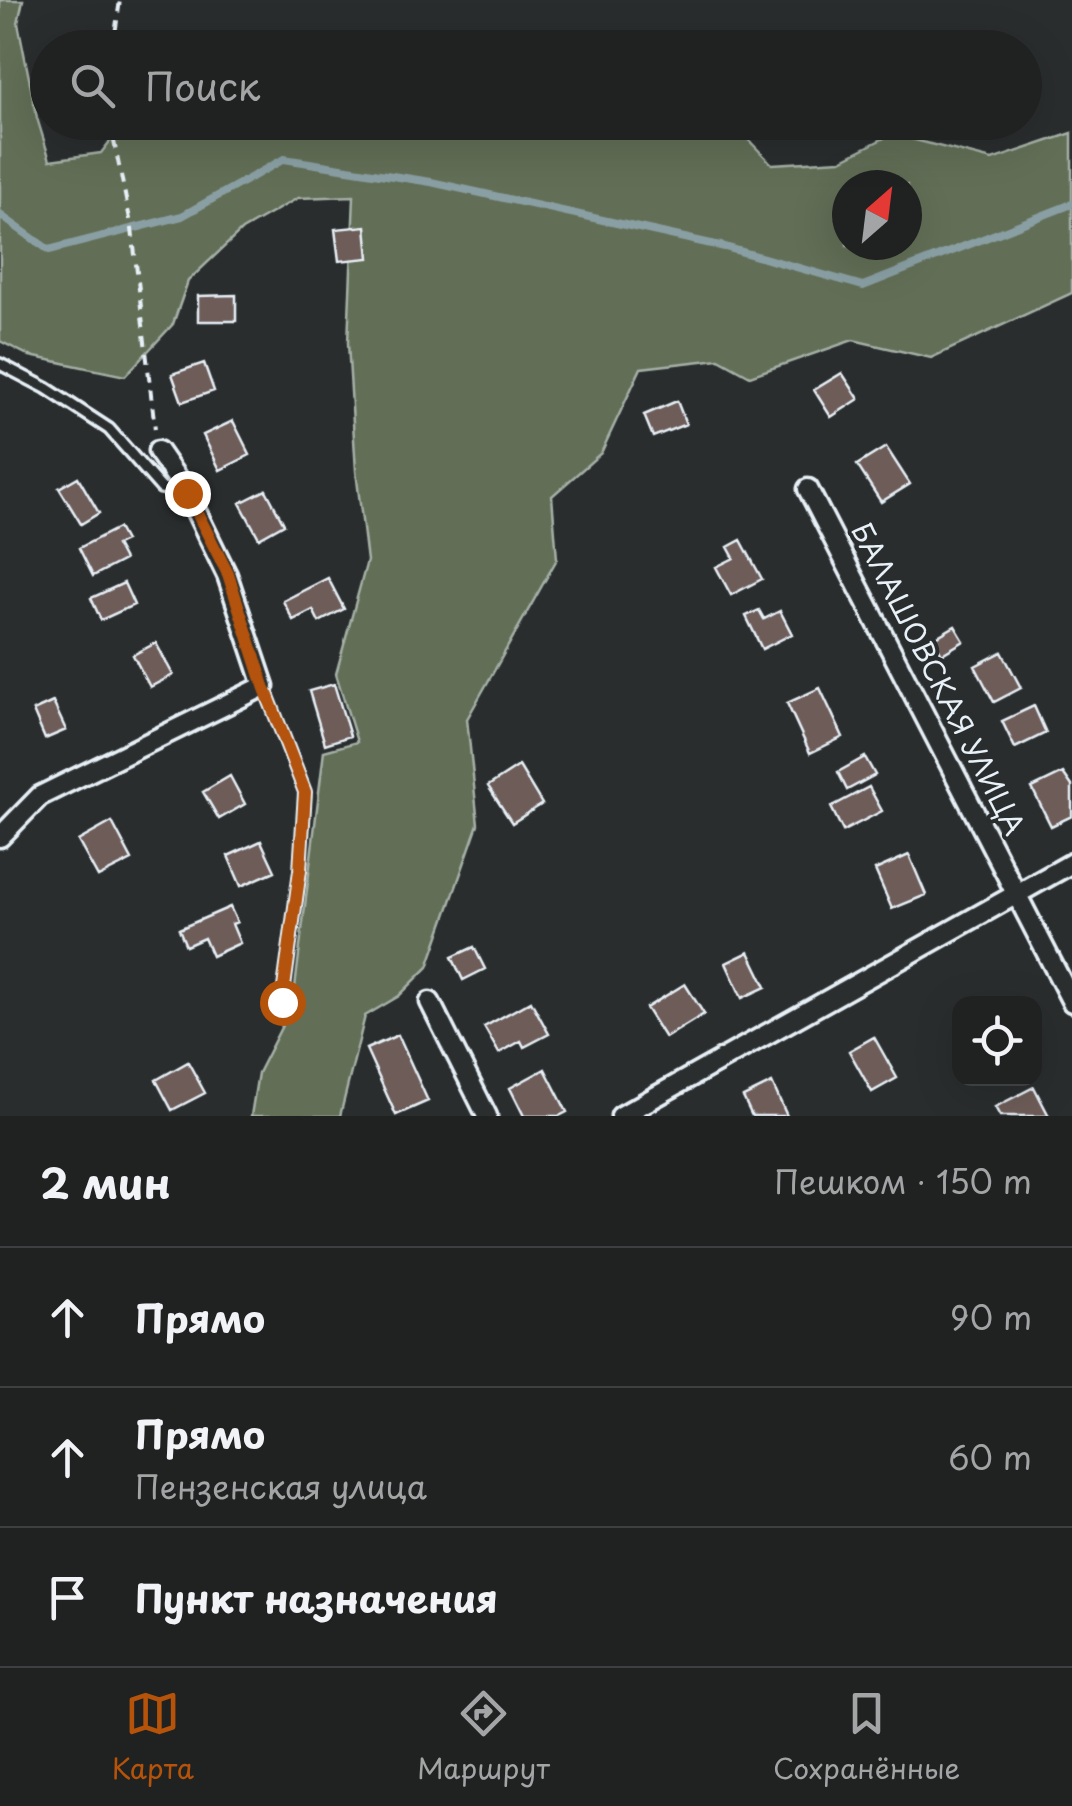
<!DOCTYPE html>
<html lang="ru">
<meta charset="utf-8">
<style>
body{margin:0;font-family:"Playpen Sans",sans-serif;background:#2d2f2f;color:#f1f3f6}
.controls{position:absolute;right:30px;bottom:30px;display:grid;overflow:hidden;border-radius:20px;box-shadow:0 10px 40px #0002}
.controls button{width:90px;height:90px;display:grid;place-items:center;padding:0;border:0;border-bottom:2px solid #3d3f40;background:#202222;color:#f1f3f6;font:50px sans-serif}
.compass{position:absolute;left:832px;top:170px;width:90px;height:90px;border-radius:50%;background:#202222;box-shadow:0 10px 40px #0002;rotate:28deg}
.stop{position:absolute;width:30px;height:30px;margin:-22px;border:8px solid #b45309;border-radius:50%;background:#fff}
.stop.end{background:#b45309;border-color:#fff;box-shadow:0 2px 10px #0008}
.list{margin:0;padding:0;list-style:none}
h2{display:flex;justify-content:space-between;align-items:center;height:130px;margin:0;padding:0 40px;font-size:42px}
h2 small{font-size:32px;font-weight:400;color:#a2a4a5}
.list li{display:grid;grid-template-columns:65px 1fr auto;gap:30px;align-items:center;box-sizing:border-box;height:140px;padding:0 40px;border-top:2px solid #3d3f40}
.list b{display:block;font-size:38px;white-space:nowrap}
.list p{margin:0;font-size:32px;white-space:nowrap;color:#a2a4a5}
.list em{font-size:32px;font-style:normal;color:#a2a4a5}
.icon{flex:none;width:55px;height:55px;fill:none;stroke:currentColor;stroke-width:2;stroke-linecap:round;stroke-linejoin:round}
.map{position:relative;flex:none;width:1072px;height:1116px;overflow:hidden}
.search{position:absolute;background:#202222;box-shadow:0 10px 40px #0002;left:30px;right:30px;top:30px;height:110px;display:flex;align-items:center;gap:25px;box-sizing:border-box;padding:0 35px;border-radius:55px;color:#a2a4a5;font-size:38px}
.sheet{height:550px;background:#202222}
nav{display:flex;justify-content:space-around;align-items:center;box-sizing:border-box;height:140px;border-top:2px solid #3d3f40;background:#202222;font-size:28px;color:#a2a4a5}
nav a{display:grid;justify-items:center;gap:5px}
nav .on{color:#b45309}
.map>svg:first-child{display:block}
</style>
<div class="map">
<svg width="1072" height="1116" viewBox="0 0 1072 1116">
<rect width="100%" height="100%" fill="#2a2d2e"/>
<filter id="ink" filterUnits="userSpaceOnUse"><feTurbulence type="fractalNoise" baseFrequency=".01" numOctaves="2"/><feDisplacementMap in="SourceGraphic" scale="20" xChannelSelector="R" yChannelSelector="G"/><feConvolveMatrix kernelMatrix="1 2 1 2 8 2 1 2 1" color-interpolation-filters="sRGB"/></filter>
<g filter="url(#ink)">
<!-- green -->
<path fill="#626e56" stroke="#a5b0a7" stroke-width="2.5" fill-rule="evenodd" d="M0 0H23L18 23 37 118 50 160 101 153 125 122 732 123 772 164 841 160 892 134 992 160 1072 133V293L931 358 853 340 750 376 719 359 641 368 601 453 552 496 557 559 467 719 478 824 428 967 399 996 365 1016 340 1116H251L258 1073 293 1004 324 751 357 742 336 674 367 561 356 471 348 343 354 196 298 198 242 230 188 281 173 324 125 376 30 356 0 341ZM847 185H907V245H847Z"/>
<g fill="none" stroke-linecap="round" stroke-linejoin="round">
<!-- stream -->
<path stroke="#899fa3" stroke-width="8" d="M0 215 49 250 182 216 284 159 431 182 725 247 863 286 1072 204"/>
</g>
<!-- building -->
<path fill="#6d5b58" stroke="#e8f1f8" stroke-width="2.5" d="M366 226 369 258 339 261 335 229Z
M236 295V321H198V296Z
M204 363 214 391 182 402 172 374Z
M842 373 859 399 831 417 814 390Z
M677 401 686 424 653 437 644 415Z
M233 421 250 455 220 470 203 435Z
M886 447 910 484 881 502 857 465Z
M78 477 99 513 81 524 59 488Z
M266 490 284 524 259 538 240 503Z
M118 528 125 541 116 545 124 560 93 576 79 548Z
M741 540 762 579 731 595 716 567 734 558 728 547Z
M328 578 344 609 319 622 313 610 293 620 283 601Z
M124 583 134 605 101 620 91 598Z
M759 610 764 619 780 611 792 634 762 649 746 616Z
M955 626 964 641 942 654 933 639Z
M156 643 173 675 150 687 133 655Z
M1002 652 1021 688 994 702 975 666Z
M334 684 350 736 325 744 309 691Z
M820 688 843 737 810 753 787 703Z
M53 702 66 730 45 739 33 711Z
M1034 706 1046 733 1015 748 1002 721Z
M865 757 875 775 847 790 838 772Z
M519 766 542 804 512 823 488 786Z
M1063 773 1072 786V816L1051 826 1032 788Z
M230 776 245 804 219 819 203 792Z
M869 787 882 811 843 831 831 807Z
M112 822 132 860 98 877 78 841Z
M261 841 275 871 241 886 228 856Z
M909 855 926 895 892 909 875 870Z
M230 907 237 922 232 924 240 943 212 956 204 938 186 946 179 929Z
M474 947 485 969 463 980 452 957Z
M749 952 766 987 742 998 726 963Z
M685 984 704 1014 665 1038 646 1008Z
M531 1001 549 1034 524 1047 521 1041 499 1053 484 1027Z
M398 1035 428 1101 396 1115 366 1049Z
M874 1037 897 1078 872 1092 849 1051Z
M188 1062 205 1093 172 1110 156 1080Z
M545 1069 567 1112 559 1116H524L510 1088Z
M772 1083 787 1116H752L743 1097Z
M1034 1087 1049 1116H1000L995 1107Z"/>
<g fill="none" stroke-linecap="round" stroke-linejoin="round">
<!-- lane casing -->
<g stroke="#e8f1f8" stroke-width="16">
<path id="lane" d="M0 364 46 388 109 429 161 488 182 492
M264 686 305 792 300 870 282 1002"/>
</g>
<!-- street casing -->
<g stroke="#e8f1f8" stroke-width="25">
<path id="street" d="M808 489 1072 1002
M0 837 40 796 264 686 227 575 187 493 158 451
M430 1002 487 1116
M621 1116 1072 863"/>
</g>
<!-- path -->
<path stroke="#e8f1f8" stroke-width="4" stroke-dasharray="10 8" stroke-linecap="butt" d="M113 48 120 0
M110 122 132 229 155 429"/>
<!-- lane -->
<use href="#lane" stroke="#2a2d2e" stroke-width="9"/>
<!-- street -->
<use href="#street" stroke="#2a2d2e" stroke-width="18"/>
</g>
</g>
<g fill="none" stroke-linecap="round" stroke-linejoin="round" filter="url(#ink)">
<!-- route -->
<path stroke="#b45309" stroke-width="12" d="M187 493 228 574 264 686 305 792 300 870 282 1002"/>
</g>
<g text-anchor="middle" stroke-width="8" stroke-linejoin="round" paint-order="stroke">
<!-- street labels -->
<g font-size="28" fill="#e8f1f8" stroke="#2a2d2e">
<text transform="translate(938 679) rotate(63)" y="10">БАЛАШОВСКАЯ УЛИЦА</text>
</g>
</g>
</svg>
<div class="controls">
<button><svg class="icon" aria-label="locate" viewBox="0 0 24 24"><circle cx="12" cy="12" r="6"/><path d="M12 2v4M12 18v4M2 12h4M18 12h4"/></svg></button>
</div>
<svg class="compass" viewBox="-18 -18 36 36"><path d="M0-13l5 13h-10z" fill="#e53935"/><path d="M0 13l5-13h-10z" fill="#a2a4a5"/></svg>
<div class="stop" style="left:282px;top:1002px"></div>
<div class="stop end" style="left:187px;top:493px"></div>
<div class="search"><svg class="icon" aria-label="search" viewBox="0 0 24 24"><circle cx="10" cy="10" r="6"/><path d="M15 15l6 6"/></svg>Поиск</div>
</div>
<section class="sheet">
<h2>2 мин<small>Пешком · 150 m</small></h2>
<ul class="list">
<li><svg class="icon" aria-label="ahead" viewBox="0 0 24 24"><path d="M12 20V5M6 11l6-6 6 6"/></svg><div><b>Прямо</b></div><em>90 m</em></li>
<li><svg class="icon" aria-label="ahead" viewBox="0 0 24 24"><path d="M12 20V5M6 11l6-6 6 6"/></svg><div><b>Прямо</b><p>Пензенская улица</p></div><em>60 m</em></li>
<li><svg class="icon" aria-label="arrive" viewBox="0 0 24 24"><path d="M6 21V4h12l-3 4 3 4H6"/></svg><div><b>Пункт назначения</b></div></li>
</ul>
</section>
<nav>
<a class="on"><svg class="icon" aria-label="map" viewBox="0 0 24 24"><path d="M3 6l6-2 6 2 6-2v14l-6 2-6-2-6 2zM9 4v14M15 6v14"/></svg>Карта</a>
<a><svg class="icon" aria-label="directions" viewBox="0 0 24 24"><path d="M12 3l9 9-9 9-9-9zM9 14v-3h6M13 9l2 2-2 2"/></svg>Маршрут</a>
<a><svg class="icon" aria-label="saved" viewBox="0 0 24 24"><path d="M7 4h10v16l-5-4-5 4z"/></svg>Сохранённые</a>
</nav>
